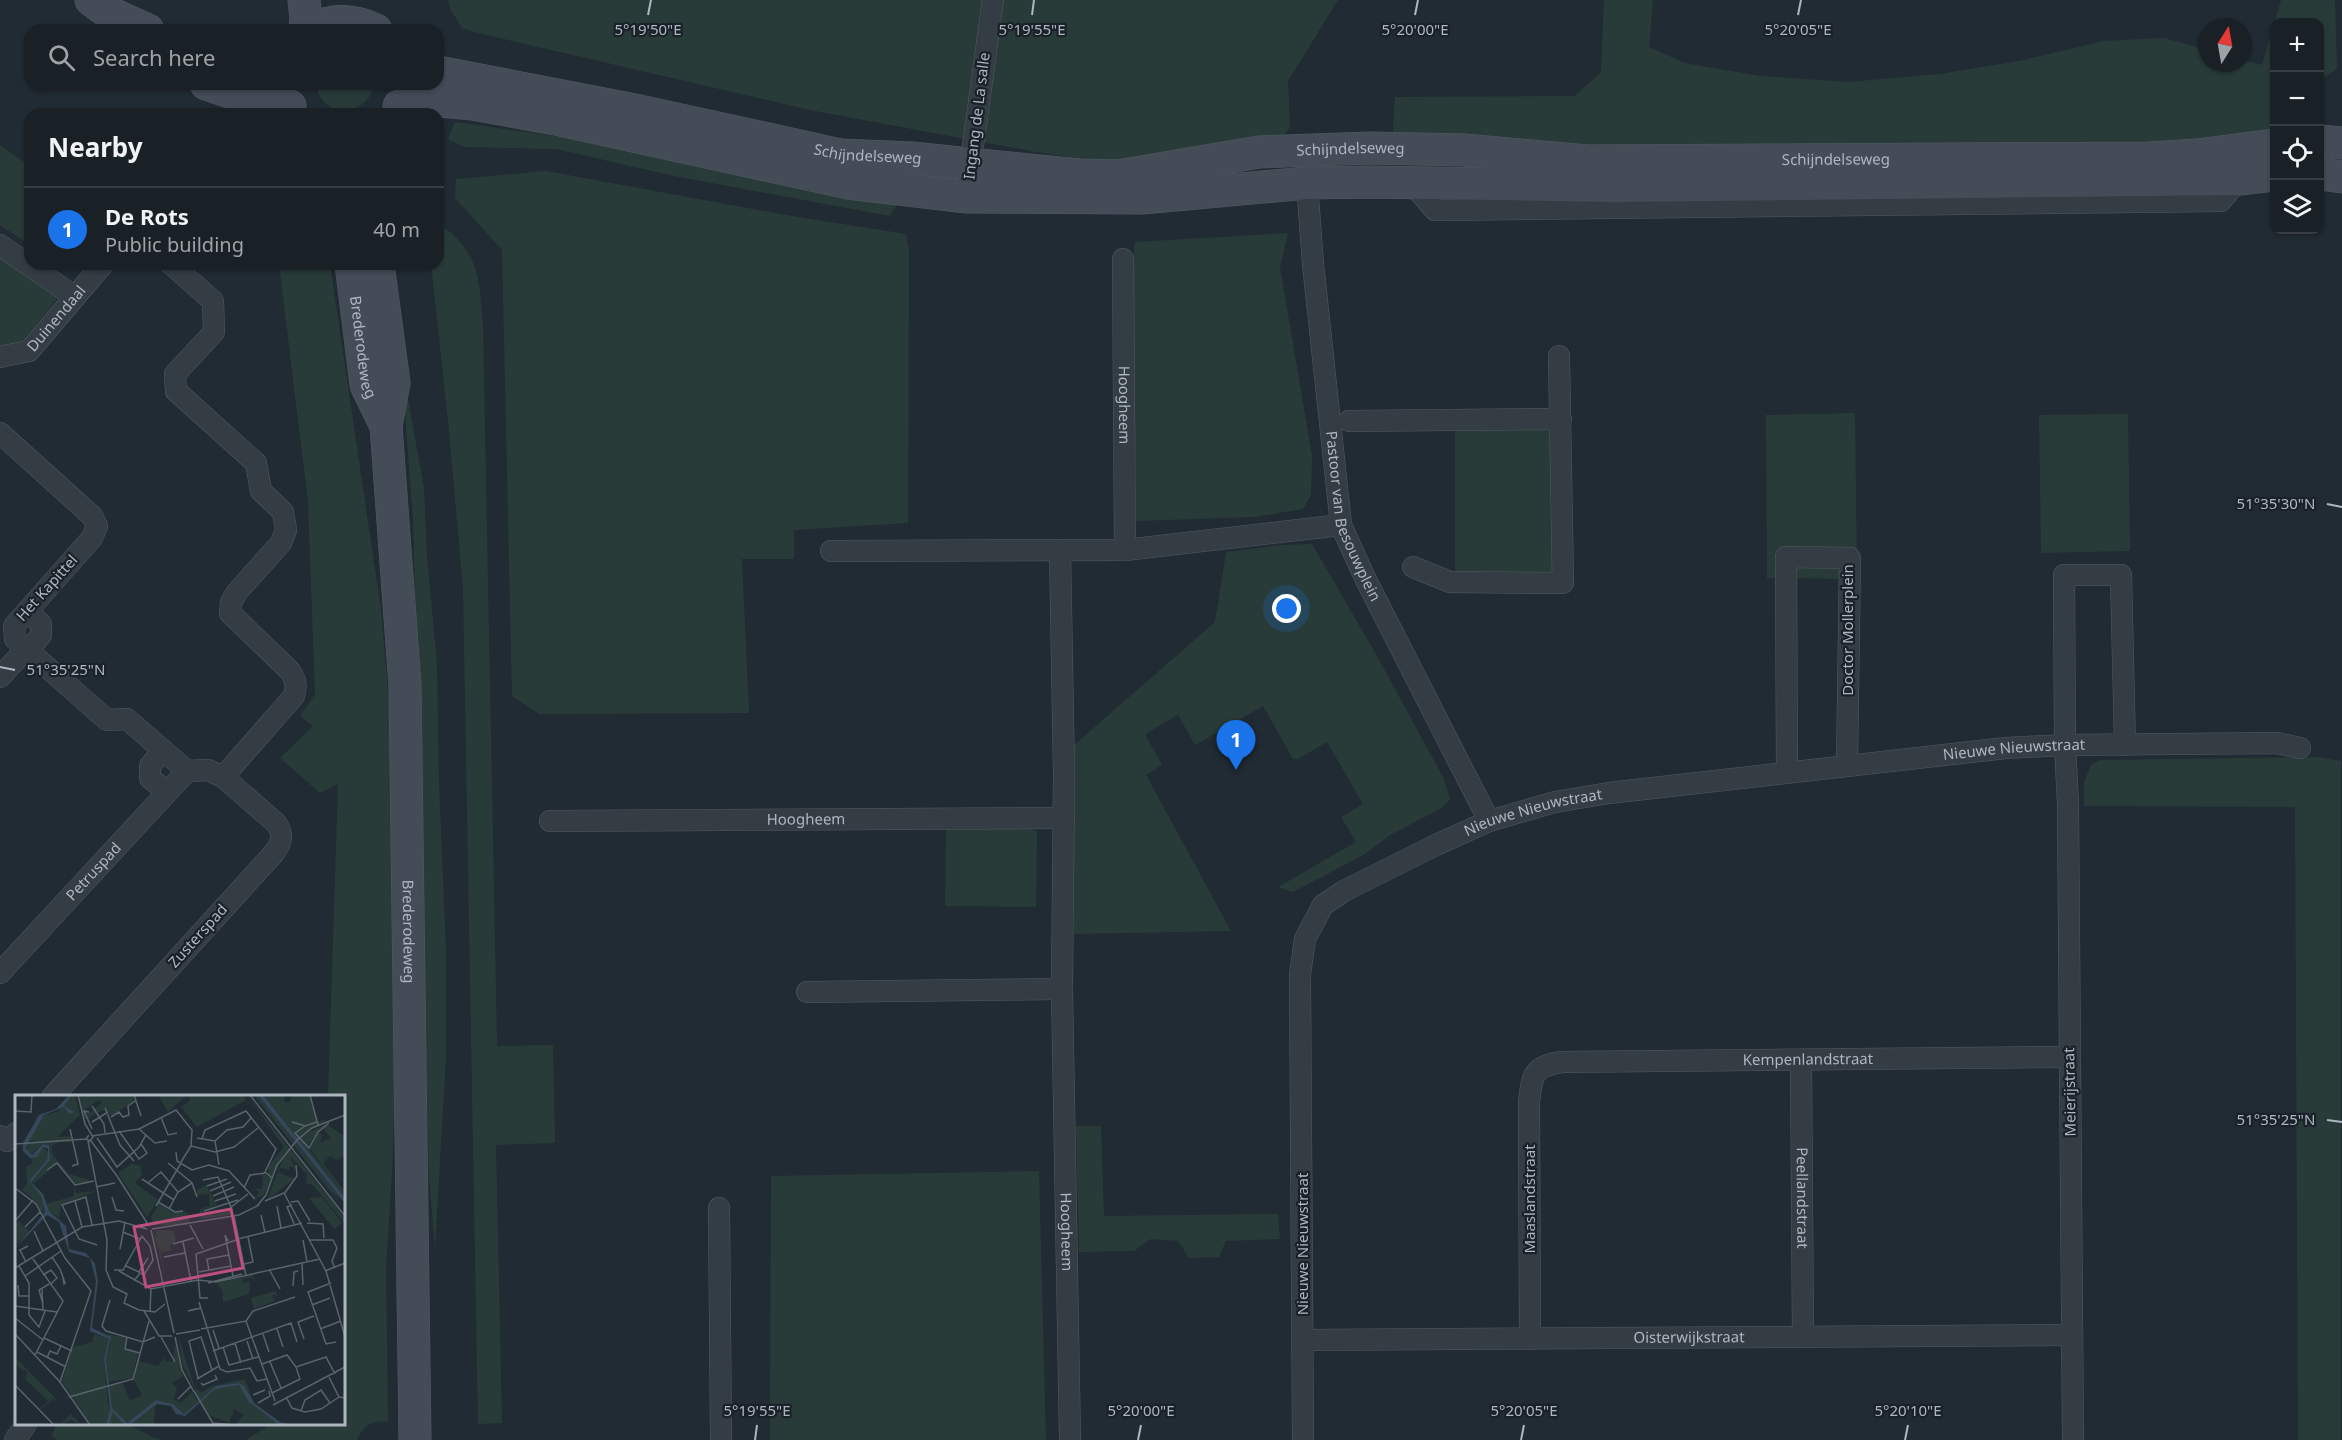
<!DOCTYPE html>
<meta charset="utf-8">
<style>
body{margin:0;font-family:"Noto Sans",sans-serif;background:#22282e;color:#f1f3f6}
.controls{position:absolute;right:18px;top:18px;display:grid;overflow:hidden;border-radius:12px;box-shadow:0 2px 4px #0004}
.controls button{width:54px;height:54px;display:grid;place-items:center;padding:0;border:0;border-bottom:2px solid #373e43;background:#192026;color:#f1f3f6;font:30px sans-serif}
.compass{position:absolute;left:2198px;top:18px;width:54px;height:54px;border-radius:50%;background:#192026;box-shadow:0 2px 4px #0004;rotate:11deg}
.you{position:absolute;left:1287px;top:609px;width:21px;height:21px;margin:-15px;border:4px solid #fff;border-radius:50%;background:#1a73e8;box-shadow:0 0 0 9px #1a73e833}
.badge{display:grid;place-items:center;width:39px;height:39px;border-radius:50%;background:#1a73e8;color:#fff;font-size:20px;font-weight:700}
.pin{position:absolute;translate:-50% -50px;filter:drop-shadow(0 2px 3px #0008)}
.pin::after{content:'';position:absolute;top:32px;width:21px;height:18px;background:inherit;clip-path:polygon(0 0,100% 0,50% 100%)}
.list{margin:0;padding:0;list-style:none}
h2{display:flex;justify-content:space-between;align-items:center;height:78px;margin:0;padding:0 24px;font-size:26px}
h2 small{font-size:20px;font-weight:400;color:#9fa3a7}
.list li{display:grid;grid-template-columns:39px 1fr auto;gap:18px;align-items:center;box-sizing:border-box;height:84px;padding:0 24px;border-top:2px solid #373e43}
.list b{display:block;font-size:22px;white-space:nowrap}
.list p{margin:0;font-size:20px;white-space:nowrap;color:#9fa3a7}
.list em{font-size:20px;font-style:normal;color:#9fa3a7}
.icon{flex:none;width:33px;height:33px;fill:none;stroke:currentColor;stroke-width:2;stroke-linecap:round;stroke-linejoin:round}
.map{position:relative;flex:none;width:2342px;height:1440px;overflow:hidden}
.search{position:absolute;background:#192026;box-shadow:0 2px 4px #0004;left:24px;top:24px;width:420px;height:66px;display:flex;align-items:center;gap:15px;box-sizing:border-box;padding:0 21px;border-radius:18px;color:#9fa3a7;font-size:22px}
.panel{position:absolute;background:#192026;box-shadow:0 2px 4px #0004;left:24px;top:108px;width:420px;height:162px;border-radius:18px}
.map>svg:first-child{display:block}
</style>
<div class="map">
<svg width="2342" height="1440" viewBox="0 0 2342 1440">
<rect width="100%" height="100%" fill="#212b33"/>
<!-- green -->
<path fill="#293b39" d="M448 0H1338L1288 81 1290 128 1271 148 1112 163 1036 152 810 110 478 33 462 28 451 10Z
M1604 0H1653L1649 47 1685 63 1760 76 1848 82 1939 74 2019 61 2103 41 2164 38 2207 50V63H2243V60L2262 65 2281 0H2335L2337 69 2320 80V22H2274V108L2271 135 1964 155 1392 142 1395 97 1575 96 1601 72Z
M316 84H375C367 118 321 120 316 84Z
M455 122 605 143 899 201 890 216 674 176 556 149 464 147 448 139Z
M0 145 30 166V245L0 225Z
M546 171 786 215 906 234 909 253 908 523 794 530V559H742L749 713 539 714 512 696 502 250 455 198 456 179Z
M441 225C481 254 479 281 483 326L497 1046 553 1045 555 1143 496 1145 502 1423 478 1424 463 588 448 420 431 264H438V230Z
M1288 233 1280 267 1312 456 1311 495 1303 509 1254 517 1136 521 1133 262 1135 242Z
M0 253 61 294 22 342 0 353Z
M279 264H330L381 610 389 703 392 809 395 1082 392 1174 386 1266 388 1421C370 1422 365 1423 357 1440H246L271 1424H344V1096H328L338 784 320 793 280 758 313 726 300 716 315 694 308 502Z
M401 360 424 488 427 557 437 664 439 784 446 954V1056L435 1248 429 1177 413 520Z
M1855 413 1857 579 1767 578 1766 415Z
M2128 414 2130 551 2041 553 2039 415Z
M1455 428 1556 429 1555 580 1455 579Z
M1312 544 1377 656 1444 779 1450 799 1442 808 1390 835 1365 854 1293 892 1278 887 1356 842 1341 817 1363 804 1327 742 1298 759H1293L1263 706 1195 745 1178 715 1145 734 1162 765 1146 775 1231 931 1074 934 1073 746 1215 622 1226 552 1282 545Z
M2318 757 2341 761V1440H2298L2295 807 2084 806V782L2091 765 2100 760Z
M946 828H1029L1037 832 1036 907 945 906Z
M1076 1126H1101L1104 1216 1278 1214 1280 1239 1226 1241 1219 1257 1189 1258 1178 1241 1151 1239 1134 1251 1079 1252Z
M1039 1171 1046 1440H770L771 1176Z
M57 1424H128L152 1437 161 1440H58L51 1436Z"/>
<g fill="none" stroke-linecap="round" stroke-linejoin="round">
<!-- street casing -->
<g stroke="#525a62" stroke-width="22">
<g id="street">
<path d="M969 175 993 0"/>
<path d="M1411 182 1435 210 2221 201 2239 179"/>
<path id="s1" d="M1307 183 1313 264 1341 525 1365 578 1489 821"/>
<path d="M0 245 75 297"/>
<path id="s2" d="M1123 259 1125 550"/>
<path d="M171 264 213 301 214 332 175 374 176 391 256 463 261 491 283 512 286 530 281 543 237 592 231 602 230 613 290 671C296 680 297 686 294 696L223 777"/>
<path id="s3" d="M0 357 29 351 103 264"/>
<path d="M1349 421 1561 419"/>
<path d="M0 433 92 516 97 526 92 538 14 626 15 639 107 720 127 719 187 771 208 770 223 777 276 823C284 835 282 842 274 853L53 1096"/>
<path id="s4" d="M1060 550 1064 773 1062 989 1070 1440"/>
<path d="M831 551 1125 550 1341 525"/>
<path d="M1413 567 1450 582 1563 583 1559 356"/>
<path d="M27 611 41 624V635L29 650"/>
<path d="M0 677 27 648"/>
<path d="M163 750 150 766V778L167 792"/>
<path d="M1787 773 1786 557 1850 558 1847 765"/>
<path id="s5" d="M550 821 1064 818"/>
<path id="s6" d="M0 973 187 771"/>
<path d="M807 992 1062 989"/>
<path id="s7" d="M1801 1060 1803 1337"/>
<path d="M0 1136 7 1141 16 1133"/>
<path d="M719 1208 721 1440"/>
<path id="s8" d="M1530 1339 1529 1102C1532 1075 1533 1066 1562 1062L2070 1057"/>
<path id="s9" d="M1303 1340 2072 1335"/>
<path d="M15 1440 26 1424"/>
<path id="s10" d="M1303 1440 1300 974 1305 939 1323 905 1344 891 1436 845 1489 821 1555 802 1609 793 2006 748 2065 745 2277 743 2300 748"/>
<path d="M2073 1440 2068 804 2065 745 2064 575H2121L2125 745"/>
</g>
</g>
<!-- secondary casing -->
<g stroke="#525a62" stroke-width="33">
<g id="secondary">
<path d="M91 0 106 11 148 30"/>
<path d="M304 0 306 18 305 30"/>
<path d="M313 30C333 17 356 20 376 30"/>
<path id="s11" d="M438 72 640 111 841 155 912 158 1080 175 1118 176 1259 152 1370 148 1464 150 1587 161 2150 158 2197 155 2274 145"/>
<path d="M206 84 232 93 290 106"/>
<path d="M399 106 417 102 440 101 473 104 555 119 848 183 967 197 1142 198 1307 183 1370 182 1615 186 2239 179 2274 175"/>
<path d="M2320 141 2342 143"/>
<path d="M2320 174 2342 177"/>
<path id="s12" d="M351 264 366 385 386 426"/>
<path id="s13" d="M378 264 394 383 386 426 405 686 415 1440"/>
</g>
</g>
<!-- street -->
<use href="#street" stroke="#343c44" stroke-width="21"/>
<!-- secondary -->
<use href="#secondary" stroke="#434c57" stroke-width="32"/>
</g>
<!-- ticks -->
<path fill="none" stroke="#aeb7c1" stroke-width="2" d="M648 15 651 0M1032 15 1034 0M1415 15 1418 0M1798 15 1801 0M2327 504 2342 507M0 667 15 670M2327 1120 2342 1122M755 1440 757 1425M1138 1440 1141 1425M1521 1440 1524 1425M1905 1440 1908 1425"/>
<g text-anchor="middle" stroke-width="4.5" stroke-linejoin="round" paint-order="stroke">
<!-- street labels -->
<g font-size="15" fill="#aeb7c1" stroke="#1a2128">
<text transform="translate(977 116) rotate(-83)" y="5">Ingang de La salle</text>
<text dy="5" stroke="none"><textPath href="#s11" startOffset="924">Schijndelseweg</textPath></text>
<text dy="5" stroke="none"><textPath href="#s11" startOffset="438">Schijndelseweg</textPath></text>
<text dy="5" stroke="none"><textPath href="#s11" startOffset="1410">Schijndelseweg</textPath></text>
<text dy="5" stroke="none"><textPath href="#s3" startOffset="72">Duinendaal</textPath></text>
<text dy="5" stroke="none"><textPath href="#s12" startOffset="84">Brederodeweg</textPath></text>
<text dy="5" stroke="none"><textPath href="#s2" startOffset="146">Hoogheem</textPath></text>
<text dy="5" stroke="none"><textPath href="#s1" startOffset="338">Pastoor van Besouwplein</textPath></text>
<text transform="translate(47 588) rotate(-48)" y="5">Het Kapittel</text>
<text transform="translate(1848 630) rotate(-90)" y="5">Doctor Mollerplein</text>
<text dy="5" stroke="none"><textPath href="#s10" startOffset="1257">Nieuwe Nieuwstraat</textPath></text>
<text dy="5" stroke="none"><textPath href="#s10" startOffset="771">Nieuwe Nieuwstraat</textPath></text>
<text dy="5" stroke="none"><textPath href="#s5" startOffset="256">Hoogheem</textPath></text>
<text dy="5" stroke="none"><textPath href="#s6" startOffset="138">Petruspad</textPath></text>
<text dy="5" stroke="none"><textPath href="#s13" startOffset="670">Brederodeweg</textPath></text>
<text transform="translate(198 936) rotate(-48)" y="5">Zusterspad</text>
<text dy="5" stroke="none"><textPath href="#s8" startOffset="542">Kempenlandstraat</textPath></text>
<text transform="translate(2070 1092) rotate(-91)" y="5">Meierijstraat</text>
<text dy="5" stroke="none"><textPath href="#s7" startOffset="138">Peellandstraat</textPath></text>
<text transform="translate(1530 1199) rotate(-90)" y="5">Maaslandstraat</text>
<text dy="5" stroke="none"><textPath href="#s4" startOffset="682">Hoogheem</textPath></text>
<text transform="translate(1303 1244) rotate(-90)" y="5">Nieuwe Nieuwstraat</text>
<text dy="5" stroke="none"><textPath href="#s9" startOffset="386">Oisterwijkstraat</textPath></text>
</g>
</g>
<!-- overview -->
<g transform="translate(15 1095)">
<rect width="330" height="330" fill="#212b33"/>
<path d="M57 0H60L65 20 42 42 55 41 58 47 12 46 29 20 44 16ZM64 0H118L119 6 96 21 91 14 82 18 79 14 87 8 84 5 69 15 71 20 79 15 81 18 73 24 69 23ZM143 0H172L153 17ZM173 0H228L231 5 182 32 166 12 175 6ZM232 0 330 123V129L298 90 291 88 292 80 275 61 281 76 275 71 274 75 266 73 263 77 279 84 252 105 271 55 248 101 240 103 244 97 240 94H246L248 89 247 78 254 82 253 72 269 52ZM239 0H243L330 108 316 96 330 115ZM248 0H270L269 7 274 8 277 0H294L303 26 312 25 283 42 314 28 304 35 292 52 327 95 295 54 303 37 307 40 305 48 316 43 307 33 313 30 329 41V61L323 65 315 61 308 68 328 94 330 103ZM27 46 44 47 36 51 38 60 54 79 78 86 60 89 43 68 18 89 17 85 33 68 35 54 28 49 15 60 10 52 11 47ZM28 52 33 57 32 65 14 86 27 102 29 120 17 103 7 95 12 88 11 71 17 69 16 63ZM117 69 125 70 127 80 120 88 143 105 132 122 103 78ZM191 90 202 110 188 115V121L213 117 215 111V120L178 125 186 123 185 114 195 111 194 99 182 100V95ZM59 91 61 98 81 96 46 110 44 123 34 116 31 109 59 101ZM307 102 327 128 319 134 294 103ZM144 109 158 117H171L175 121 173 130H139L136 122ZM4 126 15 137 2 149 0 129ZM139 134 159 136 161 147 155 150 156 156 146 157 144 150 152 187 139 139 143 142 140 136 147 135ZM238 180 239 185 237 182 227 184 228 188 235 186 234 199 208 207V197L202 188ZM261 196 262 201 257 199 260 206 239 214 236 203ZM79 239 94 244 89 264 93 309 109 330H76L47 286 58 252 78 247ZM92 239 111 243 109 254 123 258 117 283 94 287 91 264 96 247ZM163 241 180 293 187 297 197 291 230 284 238 306 255 318 236 305 223 288 201 291 185 305 167 268ZM160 249 168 281 157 288 162 293 159 304 166 308 177 297 183 306 169 319 158 309 141 305 112 328 97 313 94 290 119 284 123 266 143 271 150 262V267L158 266ZM119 285 127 301 115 305 107 287ZM0 262 52 315 57 320 58 323 59 322 66 330 56 325 44 330 56 319 42 304 27 315 38 306 40 302 26 314 25 313 21 308 26 313 33 306 10 284 13 277 0 270ZM225 290 239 311 265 330H220L229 320 219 314 214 328 194 320 186 306 201 293ZM140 310 139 330H115L129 319Z" fill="#293b39" fill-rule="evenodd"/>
<path d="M54 0H57L49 11 59 17 54 19 49 12 29 20 10 53 17 60 28 49 34 51 35 65 16 87 28 99 34 116 51 131 54 154 71 158 80 169 83 187 77 233 96 242 91 264 97 313 112 328 141 305 158 309 169 319 201 291 223 288 229 291 239 308 265 327 278 330 263 329 234 307 224 290 200 294 170 321 161 319 156 311 142 309 115 330H109L95 313 89 264 94 244 75 236 81 186 75 163 54 157 44 127 32 120 0 154 30 117 26 101 14 86 32 65 33 54 28 52 22 62 15 63 8 56V48L24 20 41 14ZM243 0H248L330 103V108Z" fill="#364859"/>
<path fill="none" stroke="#364859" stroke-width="3" d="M97 314 93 328 97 330"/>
<path fill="none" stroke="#59636c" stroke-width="1.5" d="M63 0 70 29 78 42 75 46 71 44 74 40M119 0 126 21M235 0 330 121M295 0 303 30M77 11 89 29 90 38M90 13 105 50 119 66M0 16 16 17 17 0M74 17 69 16 77 34M96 22 104 17 108 22 114 20 113 11 120 6M146 22 153 40 162 38M77 27 93 17M277 27 290 31 302 27M290 31 280 38 294 53 303 37 314 28M55 34 63 69 57 71M124 34 161 15 177 35 176 51 200 57 219 52 243 33M104 36 124 64 132 58 126 49M77 41 124 34 140 48 152 46M82 43 102 72 124 52 131 40M182 43 200 46 212 35 228 32 236 23M187 44 190 35 231 16 261 54 250 77 257 83M73 46 92 145 91 175 98 192 112 199 109 208 124 215 140 217 150 209M76 46 102 81M200 46 204 70M0 49 71 44M161 57 162 66 177 75 194 70 214 76 240 104M166 67 176 51M153 68 177 88 182 102M32 75 42 68 60 90 79 86M102 81 134 131M127 84 159 105M188 85 203 82 216 112 233 99M134 87 146 77 163 97M192 91 212 84M81 92 100 88M0 93 21 109 50 163 76 196 45 287M229 93 235 80 250 78M195 96 216 87M269 98 311 176 330 242M269 99 282 81 281 70M198 101 219 92M97 102 101 115 109 116M60 106 67 132M200 106 221 99M250 106 269 98M143 107 160 117 168 116M276 107 283 106 295 126M277 110 272 112 280 131M141 111 166 68M242 111 251 100 262 70 282 45 297 33 330 20M262 111 266 133M154 114 163 97 177 88M189 116 223 105M246 120 250 138M219 121 231 181M0 126 18 105M292 128 308 129 309 143M77 130 71 102 47 110 64 144 82 150M175 130 188 154M10 132 25 117M137 134 224 120 244 110M136 135 159 238M19 136 28 156M108 137 125 144M223 144 287 128M288 145 292 167M295 145H318L322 153 317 166 320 173M213 146 210 140 218 181M168 147 176 186M158 149 179 143M105 154 110 127M37 162 45 174 50 188 49 189 48 183M149 162 170 158M18 164 48 206 20 260M11 167 5 155 13 151M287 168 288 190M229 169 238 167 233 142M4 171 14 188V220L24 232 30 216M111 171 124 177 133 163M0 173 67 132 104 126 132 134M99 175H108L127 141 135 151 138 165 129 180 125 178 119 186M104 176 136 194 183 185 201 187 305 164M194 176 192 164 214 160M255 176 265 194M310 176 330 168M184 177 216 171M28 180 36 175 42 183 35 190M10 181 46 156M330 187V214M193 188 227 179M316 188 293 197 311 249 321 247M278 191 279 177 283 176M27 194 28 216M4 201 3 190V191L4 201H14M193 203H185L181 159 221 145M95 205 87 231 91 236 128 247 140 242M184 207 205 274 212 277 235 273 242 286 252 284M28 209 24 195 34 189M297 210 315 203M0 211 42 217M180 214 173 216 186 213M129 216 144 241H157M135 216 136 194M0 223 28 245M231 226 238 216 280 202M186 234 231 226 260 306M262 234 268 252M305 234 326 226M198 235 204 253M0 239 45 287 75 330M161 239 185 235M248 239 254 257M112 242 110 254 125 258M146 242 160 267M160 242 167 275 179 297M29 243 57 256M289 244 283 227 299 221M232 246 238 264M220 248 226 268M208 252 214 270 243 262M198 256 276 228 282 247M22 257 51 272M32 263 35 256 42 259 46 251M255 267 266 293M247 269 272 260 281 272 285 284 257 298M281 272 311 262 320 279M314 282 324 302 330 303M183 283 174 246 186 242 197 275M182 284 204 271M186 288 188 290 202 284 200 280M0 290 39 330M179 296 199 330M238 300 250 295 240 299M54 302 118 284 134 226M271 302 277 313 290 317 306 314 324 302M163 304 176 291M243 308 255 301 254 296M258 310 330 272M286 316 290 305 306 295 315 308M198 328 219 330"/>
<path fill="#bb507f" fill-opacity="0.15" stroke="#bb507f" stroke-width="3" d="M216 114 228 173 131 192 119 132Z"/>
<rect width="330" height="330" fill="none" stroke="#aeb7c1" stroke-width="3"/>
</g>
<g font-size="15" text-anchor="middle" fill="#aeb7c1" stroke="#1a2128" stroke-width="4.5" stroke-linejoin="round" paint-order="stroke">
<text x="648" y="35">5°19'50"E</text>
<text x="1032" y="35">5°19'55"E</text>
<text x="1415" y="35">5°20'00"E</text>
<text x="1798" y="35">5°20'05"E</text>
<text x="2276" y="509">51°35'30"N</text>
<text x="66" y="675">51°35'25"N</text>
<text x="2276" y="1125">51°35'25"N</text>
<text x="757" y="1416">5°19'55"E</text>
<text x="1141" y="1416">5°20'00"E</text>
<text x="1524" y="1416">5°20'05"E</text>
<text x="1908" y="1416">5°20'10"E</text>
</g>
</svg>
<div class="controls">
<button>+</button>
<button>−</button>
<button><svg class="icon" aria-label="locate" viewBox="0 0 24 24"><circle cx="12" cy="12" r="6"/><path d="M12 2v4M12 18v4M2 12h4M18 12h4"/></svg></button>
<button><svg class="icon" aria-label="layers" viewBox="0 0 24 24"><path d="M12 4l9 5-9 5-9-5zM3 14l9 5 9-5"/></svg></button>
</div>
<svg class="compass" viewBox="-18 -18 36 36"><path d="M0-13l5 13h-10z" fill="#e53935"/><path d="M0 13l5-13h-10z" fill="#9fa3a7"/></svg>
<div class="you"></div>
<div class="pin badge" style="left:1236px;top:770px">1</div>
<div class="search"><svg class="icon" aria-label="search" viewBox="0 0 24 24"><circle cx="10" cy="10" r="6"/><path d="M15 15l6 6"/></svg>Search here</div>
<section class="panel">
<h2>Nearby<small></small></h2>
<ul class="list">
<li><span class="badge">1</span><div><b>De Rots</b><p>Public building</p></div><em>40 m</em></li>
</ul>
</section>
</div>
